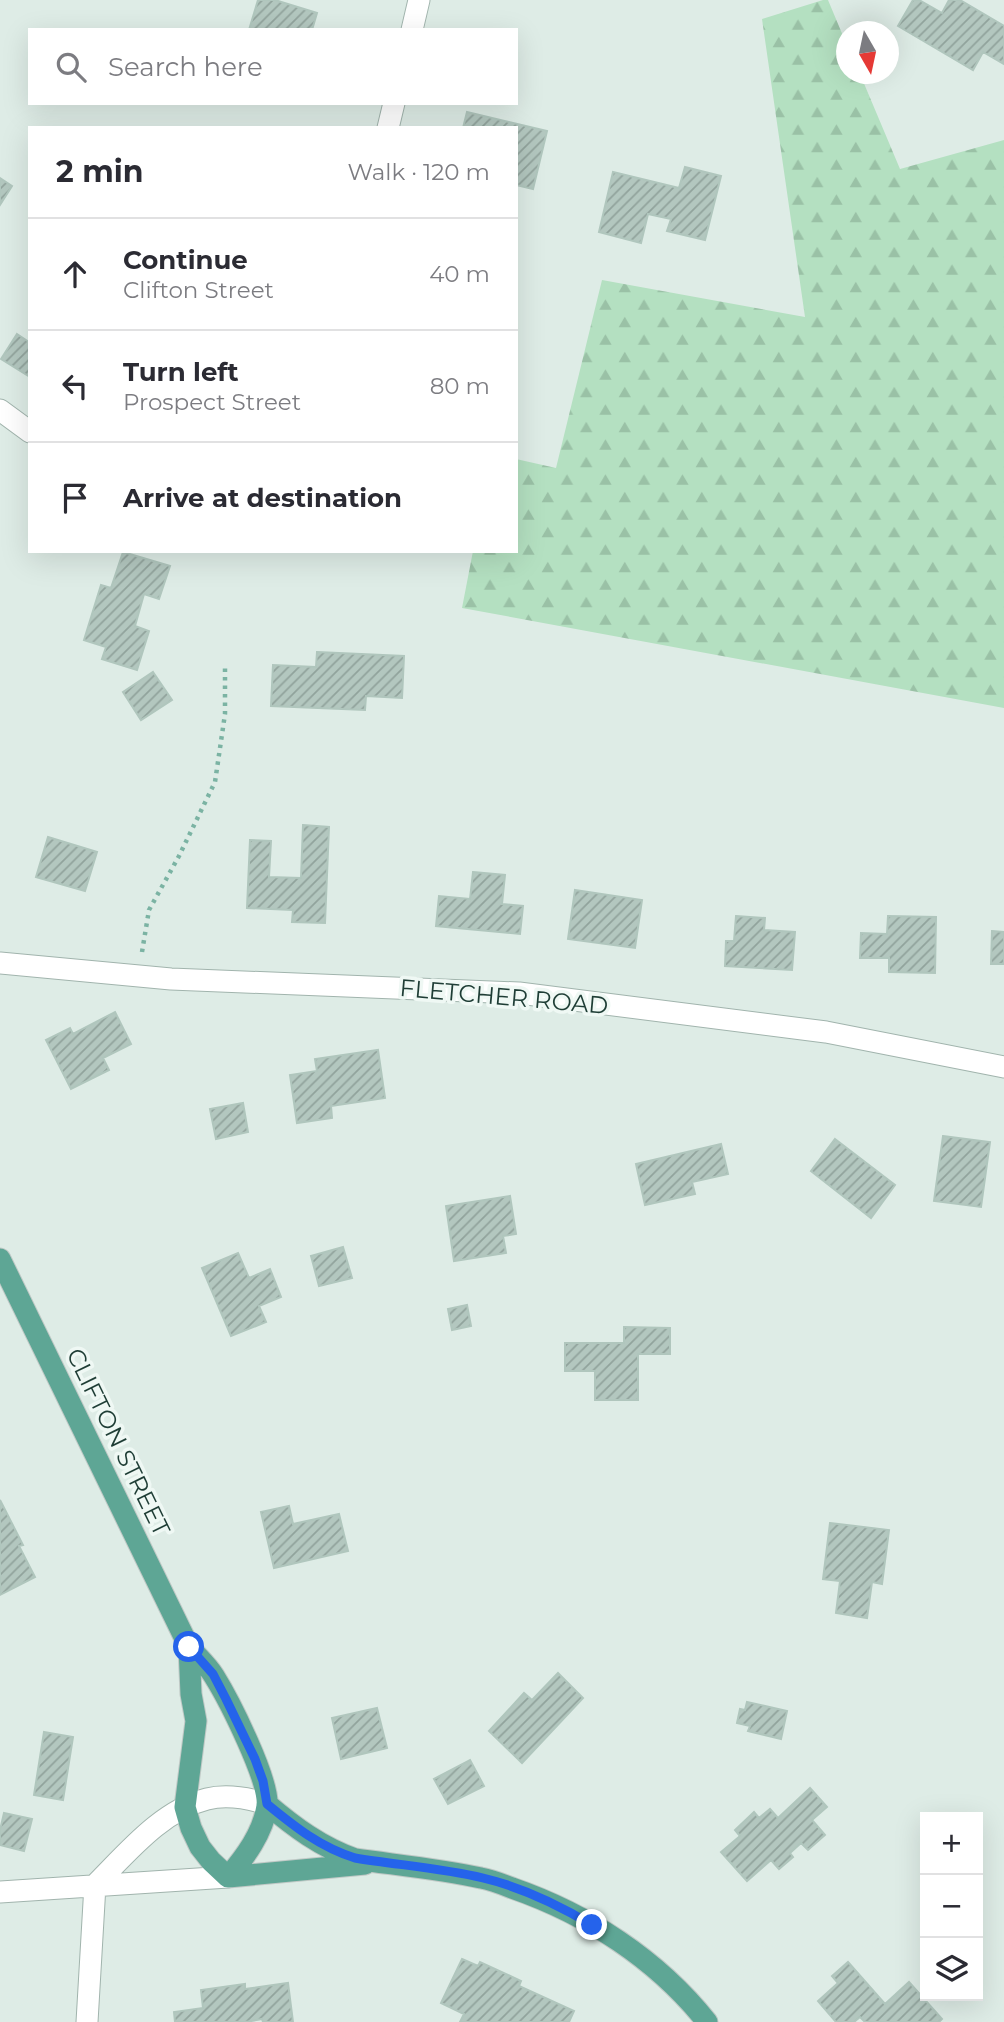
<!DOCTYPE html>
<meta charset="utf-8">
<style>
body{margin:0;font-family:Montserrat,sans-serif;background:#f7f7f7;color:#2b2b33}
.controls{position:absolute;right:21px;bottom:21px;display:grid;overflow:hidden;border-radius:0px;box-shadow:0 7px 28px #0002}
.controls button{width:63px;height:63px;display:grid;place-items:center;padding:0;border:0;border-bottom:2px solid #e1e1e2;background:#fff;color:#2b2b33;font:35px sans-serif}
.compass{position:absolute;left:836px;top:21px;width:63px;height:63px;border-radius:50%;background:#fff;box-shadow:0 7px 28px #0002;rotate:171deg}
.stop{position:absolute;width:21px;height:21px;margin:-16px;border:5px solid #2563eb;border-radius:50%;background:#fff}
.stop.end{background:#2563eb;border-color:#fff;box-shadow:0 2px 7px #0008}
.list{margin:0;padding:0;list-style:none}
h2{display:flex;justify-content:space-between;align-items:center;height:91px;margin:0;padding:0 28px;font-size:30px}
h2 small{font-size:23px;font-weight:400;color:#7c7c81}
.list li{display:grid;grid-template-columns:46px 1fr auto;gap:21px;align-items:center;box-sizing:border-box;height:112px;padding:0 28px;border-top:2px solid #e1e1e2}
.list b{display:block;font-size:26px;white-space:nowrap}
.list p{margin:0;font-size:23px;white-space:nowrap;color:#7c7c81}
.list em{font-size:23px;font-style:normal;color:#7c7c81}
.icon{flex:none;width:38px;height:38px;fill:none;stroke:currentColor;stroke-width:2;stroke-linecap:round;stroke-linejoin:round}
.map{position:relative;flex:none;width:1004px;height:2022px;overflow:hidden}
.search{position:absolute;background:#fff;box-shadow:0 7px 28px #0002;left:28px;top:28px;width:490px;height:77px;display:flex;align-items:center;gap:18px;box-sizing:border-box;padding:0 24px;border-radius:0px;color:#7c7c81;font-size:26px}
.panel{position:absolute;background:#fff;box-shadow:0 7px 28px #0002;left:28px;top:126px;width:490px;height:427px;border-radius:0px}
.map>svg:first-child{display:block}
</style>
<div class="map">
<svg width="1004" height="2022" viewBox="0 0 1004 2022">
<defs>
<pattern id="forest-firs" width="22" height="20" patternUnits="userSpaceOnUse" patternTransform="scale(1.75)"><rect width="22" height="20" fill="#b4e0c1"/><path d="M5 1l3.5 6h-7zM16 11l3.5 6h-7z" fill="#9ac1a6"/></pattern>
<pattern id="building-hatch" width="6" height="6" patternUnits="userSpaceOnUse" patternTransform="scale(1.75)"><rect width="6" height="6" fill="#b3c7bf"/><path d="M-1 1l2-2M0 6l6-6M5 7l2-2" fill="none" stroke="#91a39c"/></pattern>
</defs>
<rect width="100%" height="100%" fill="#deece6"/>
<!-- forest -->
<path fill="url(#forest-firs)" d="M823 0H828L846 43V74H860L900 169 1004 140V708L462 608 473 551H516V459L556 468 602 280 805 317 762 19Z"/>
<!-- building -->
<path fill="url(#building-hatch)" stroke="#b0c6bd" stroke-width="2" d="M258 0H275L317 13 312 30H249Z
M913 0H919L942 13 949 0H960L1004 26V64L983 52 973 70 898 26Z
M467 112 547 131 533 189 516 185V128H463Z
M685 167 721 176 705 240 667 231 671 219 648 214 641 243 599 232 613 172 679 188Z
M0 178 12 186 0 205Z
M17 334 29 342 30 341V377L1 359Z
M123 552 170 566 159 599 144 594 135 626 149 631 137 670 102 659 106 647 84 640 101 585 111 588Z
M317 652 404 656 402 698 366 696 365 710 271 706 273 665 316 667Z
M153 672 172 700 141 720 123 692Z
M303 825 329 827 325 923 292 922 293 910 247 908 250 840 271 841 269 877 301 878Z
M48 837 97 852 85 891 36 877Z
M473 872 505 875 502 904 523 906 520 934 436 926 439 896 470 899Z
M575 890 642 900 635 948 568 939Z
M736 916 765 918 764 930 795 932 792 970 725 966 726 941H734Z
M888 916 936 917 935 973 889 972V958H860L861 933 887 934Z
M992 931 1004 932V964H991Z
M115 1012 131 1044 103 1058 109 1070 71 1089 46 1040 70 1028 73 1034Z
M378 1050 385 1098 331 1106 332 1118 297 1123 290 1075 317 1071 315 1059Z
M243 1103 248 1132 216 1139 210 1109Z
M943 1136 990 1142 981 1207 934 1201Z
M835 1139 895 1185 871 1218 811 1171Z
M721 1144 728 1174 692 1182 695 1194 645 1205 636 1164Z
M510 1196 516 1234 503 1236 506 1253 454 1261 446 1206Z
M343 1247 352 1278 319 1286 311 1256Z
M238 1253 249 1278 270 1269 281 1297 259 1306 266 1322 231 1336 202 1268Z
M467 1305 471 1326 452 1330 448 1309Z
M624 1327 670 1328V1354H638V1400H595V1371H565V1343H624Z
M0 1500 23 1545 19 1546 35 1577 0 1595Z
M289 1506 293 1524 339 1514 348 1551 274 1568 261 1512Z
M830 1523 889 1530 882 1584 872 1582 867 1618 836 1613 840 1581 823 1579Z
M558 1673 583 1698 522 1763 489 1731 524 1693 532 1700Z
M747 1702 787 1711 781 1739 748 1731 750 1726 737 1723 740 1709 745 1710Z
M377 1708 387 1748 341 1759 332 1718Z
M44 1732 73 1737 63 1800 34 1795Z
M470 1760 484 1786 448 1804 434 1779Z
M810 1788 827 1807 812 1820 825 1835 808 1850 801 1843 790 1853 793 1857 779 1869 771 1860 747 1881 721 1852 740 1836 735 1830 754 1812 759 1818 770 1809 778 1818Z
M4 1813 32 1819 24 1851 0 1845V1830Z
M462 1959 478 1966 480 1962 521 1981 519 1986 574 2011 569 2022H460L464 2014 441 2003Z
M848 1962 885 2004 909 1982 942 2019 939 2022H865L860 2017 854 2022H836L818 2001 838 1983 832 1976Z
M288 1983 293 2022H263L262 2019 246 2022H175L174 2012 203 2008 201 1990 245 1984V1989Z"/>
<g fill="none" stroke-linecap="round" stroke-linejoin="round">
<!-- minor casing -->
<g stroke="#a1b4ad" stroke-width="23">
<path id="minor" d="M412 30 419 0
M388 128 394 103
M0 410 30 432
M0 963 171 979 519 993 826 1032 1004 1067
M95 1885C127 1853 162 1810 207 1799 227 1794 248 1798 267 1804
M0 1892 228 1877
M87 2022 95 1885"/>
</g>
<!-- major casing -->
<g stroke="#c0c9c6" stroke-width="23">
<path id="major" d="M0 1259 189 1647C198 1657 208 1666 214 1676 229 1700 270 1781 267 1806 263 1833 245 1857 228 1877
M189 1647 191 1694 196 1721 185 1807 191 1828 200 1847 211 1861 228 1877
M267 1804C294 1827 321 1847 355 1859 397 1865 440 1869 481 1878 492 1880 502 1884 512 1888 587 1914 657 1959 707 2022
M228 1877 365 1864"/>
</g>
<!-- path -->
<path stroke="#7bb3a3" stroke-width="4.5" stroke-dasharray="3.5 5" stroke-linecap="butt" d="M142 952 149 910 179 856 215 782 225 714V666"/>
<!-- minor -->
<use href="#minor" stroke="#fff" stroke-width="21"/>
<!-- major -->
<use href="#major" stroke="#5ea695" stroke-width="21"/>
</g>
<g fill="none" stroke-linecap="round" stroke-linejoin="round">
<!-- route -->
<path stroke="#2563eb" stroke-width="9" d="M189 1647 213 1674 226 1699 255 1759 263 1781 267 1804C295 1827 320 1847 355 1858 397 1865 442 1868 483 1878 521 1887 559 1905 592 1925"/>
</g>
<g text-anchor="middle" stroke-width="7" stroke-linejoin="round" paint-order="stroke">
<!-- street labels -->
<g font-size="24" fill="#1e3d35" stroke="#eff8f4">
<text transform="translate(504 997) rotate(5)" y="8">FLETCHER ROAD</text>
<text transform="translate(118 1442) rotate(64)" y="8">CLIFTON STREET</text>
</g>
</g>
</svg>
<div class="controls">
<button>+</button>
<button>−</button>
<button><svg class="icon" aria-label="layers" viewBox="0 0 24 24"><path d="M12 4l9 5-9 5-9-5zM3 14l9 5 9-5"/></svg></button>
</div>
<svg class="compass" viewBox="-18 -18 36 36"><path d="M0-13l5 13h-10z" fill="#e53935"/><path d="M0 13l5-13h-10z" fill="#7c7c81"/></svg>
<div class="stop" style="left:189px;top:1647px"></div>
<div class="stop end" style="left:592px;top:1925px"></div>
<div class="search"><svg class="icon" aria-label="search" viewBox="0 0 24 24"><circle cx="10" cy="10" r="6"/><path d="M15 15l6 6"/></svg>Search here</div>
<section class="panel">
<h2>2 min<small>Walk · 120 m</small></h2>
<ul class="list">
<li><svg class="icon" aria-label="ahead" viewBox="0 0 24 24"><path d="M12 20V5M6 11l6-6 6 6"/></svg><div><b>Continue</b><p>Clifton Street</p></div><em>40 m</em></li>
<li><svg class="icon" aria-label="left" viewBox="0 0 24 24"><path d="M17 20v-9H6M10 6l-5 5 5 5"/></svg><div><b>Turn left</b><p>Prospect Street</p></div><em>80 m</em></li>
<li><svg class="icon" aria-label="arrive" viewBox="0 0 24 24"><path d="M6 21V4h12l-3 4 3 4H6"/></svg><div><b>Arrive at destination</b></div></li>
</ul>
</section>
</div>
